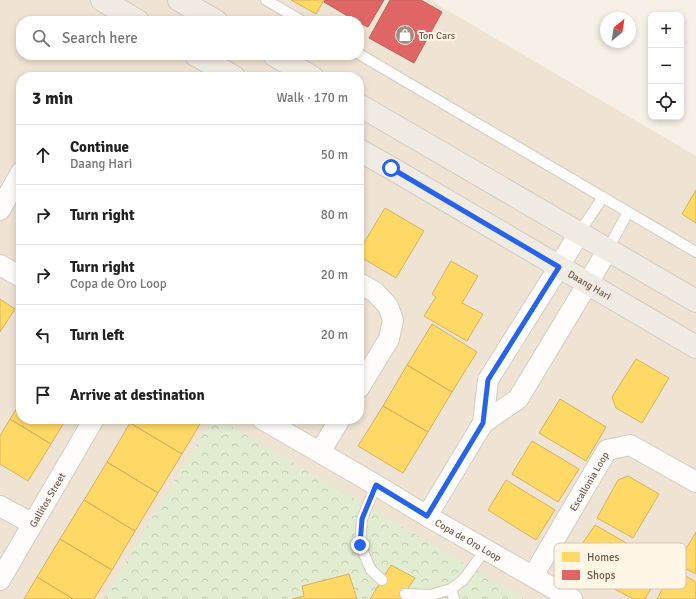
<!DOCTYPE html>
<meta charset="utf-8">
<style>
body{margin:0;font-family:Signika,sans-serif;background:#f2f2f2;color:#222}
.controls{position:absolute;right:12px;top:12px;display:grid;overflow:hidden;border-radius:8px;box-shadow:0 2px 6px #0003}
.controls button{width:36px;height:36px;display:grid;place-items:center;padding:0;border:0;border-bottom:1px solid #e0e0e0;background:#fff;color:#222;font:20px sans-serif}
.compass{position:absolute;left:600px;top:12px;width:36px;height:36px;border-radius:50%;background:#fff;box-shadow:0 2px 6px #0003;rotate:30deg}
.stop{position:absolute;width:12px;height:12px;margin:-9px;border:3px solid #2563eb;border-radius:50%;background:#fff}
.stop.end{background:#2563eb;border-color:#fff;box-shadow:0 1px 4px #0008}
.list{margin:0;padding:0;list-style:none}
h2{display:flex;justify-content:space-between;align-items:center;height:52px;margin:0;padding:0 16px;font-size:17px}
h2 small{font-size:13px;font-weight:400;color:#767676}
.list li{display:grid;grid-template-columns:26px 1fr auto;gap:12px;align-items:center;box-sizing:border-box;height:60px;padding:0 16px;border-top:1px solid #e0e0e0}
.list b{display:block;font-size:15px;white-space:nowrap}
.list p{margin:0;font-size:13px;white-space:nowrap;color:#767676}
.list em{font-size:13px;font-style:normal;color:#767676}
.icon{flex:none;width:22px;height:22px;fill:none;stroke:currentColor;stroke-width:2;stroke-linecap:round;stroke-linejoin:round}
.map{position:relative;flex:none;width:696px;height:599px;overflow:hidden}
.search{position:absolute;background:#fff;box-shadow:0 2px 6px #0003;left:16px;top:16px;width:348px;height:44px;display:flex;align-items:center;gap:10px;box-sizing:border-box;padding:0 14px;border-radius:16px;color:#767676;font-size:15px}
.panel{position:absolute;background:#fff;box-shadow:0 2px 6px #0003;left:16px;top:72px;width:348px;height:352px;border-radius:16px}
.map>svg:first-child{display:block}
</style>
<div class="map">
<svg width="696" height="599" viewBox="0 0 696 599">
<defs>
<pattern id="park-crowns" width="20" height="18" patternUnits="userSpaceOnUse"><rect width="20" height="18" fill="#e1ecd1"/><path d="M2 6a3 3 0 1 1 6 0M12 15a3 3 0 1 1 6 0" fill="none" stroke="#c4ccb5"/></pattern>
</defs>
<rect width="100%" height="100%" fill="#f6f0e6"/>
<!-- residential -->
<path fill="#efe3d3" fill-rule="evenodd" d="M0 0H430L696 156V599H0ZM21 21H359V55H21ZM21 77H359V419H21Z"/>
<!-- park -->
<path fill="url(#park-crowns)" d="M212 419H219L525 599H103Z"/>
<!-- homes -->
<path fill="#ffd966" stroke="#d5b25d" d="M291 0H324L316 14Z
M696 190V223L682 214Z
M385 208 424 231 396 278 359 256V251Z
M451 261 478 276 462 303 483 314 467 341 424 316 436 297 432 294Z
M0 299 15 309 0 332Z
M432 324 477 352 452 392 407 365Z
M636 359 669 378 642 423 616 408 612 397Z
M407 365 452 392 428 432 383 406Z
M560 399 606 427 586 461 539 433Z
M21 402V419H66L51 444 10 419Z
M383 406 428 432 403 473 358 446Z
M10 419 51 444 28 481 0 464V436Z
M132 419H203L182 454 130 423Z
M130 423 182 454 158 493 107 462Z
M532 441 579 469 558 502 512 474Z
M107 462 158 493 135 531 84 500Z
M628 476 659 494 633 538 597 518 618 480Z
M506 480 555 510 536 540 488 510Z
M84 500 135 531 112 570 60 539Z
M595 525 628 544 605 583 575 566 582 553 580 547Z
M696 532V574L677 564Z
M60 539 112 570 94 599H73L37 577Z
M639 549 665 564 645 599H633L611 587 632 551Z
M391 565 415 578 401 599H370Z
M673 569 696 582V591L695 593 696 594V599H657Z
M349 574 357 599H292L304 596 302 586Z
M37 577 73 599H24Z"/>
<!-- shops -->
<path fill="#e06666" stroke="#bf625d" d="M325 0H384L368 27 359 23V21H356L324 2Z
M390 0H421L442 12 414 63 369 38Z"/>
<g fill="none" stroke-linecap="round" stroke-linejoin="round">
<!-- service casing -->
<g stroke="#d4cbc2" stroke-width="12">
<path id="service" d="M266 0 302 21
M359 54 696 252
M579 233 603 197
M608 249 628 212
M376 485 362 519 360 545 371 570 382 580
M451 589 454 599
M405 594 431 595 451 589 463 580 486 549"/>
</g>
<!-- minor casing -->
<g stroke="#d4cbc2" stroke-width="22">
<g id="minor">
<path d="M0 210 21 172"/>
<path d="M0 265 21 277"/>
<path d="M359 283 375 292 388 306 393 320 389 339 359 388"/>
<path id="s1" d="M262 419 376 485 427 516 572 599"/>
<path d="M483 423 518 399 588 283 608 249"/>
<path d="M320 452 340 419"/>
<path d="M0 506 33 524"/>
<path d="M427 516 483 423 488 380 559 267 579 233"/>
<path id="s2" d="M533 576 607 450 630 445 696 482"/>
<path id="s3" d="M0 580 94 419"/>
</g>
</g>
<!-- primary casing -->
<g stroke="#d5cbc4" stroke-width="24">
<g id="primary">
<path d="M102 0 138 21"/>
<path d="M179 0 216 21"/>
<path d="M196 55 234 77"/>
<path d="M274 55 312 77"/>
<path d="M359 105 696 301"/>
<path id="s4" d="M359 150 391 168 696 347"/>
</g>
</g>
<!-- service -->
<use href="#service" stroke="#fefdfb" stroke-width="10"/>
<!-- minor -->
<use href="#minor" stroke="#fefdfb" stroke-width="20"/>
<!-- primary -->
<use href="#primary" stroke="#f1ece3" stroke-width="22"/>
</g>
<g fill="none" stroke-linecap="round" stroke-linejoin="round">
<!-- route -->
<path stroke="#2563eb" stroke-width="5" d="M360 545 362 519 376 485 427 516 483 423 488 380 559 267 391 168"/>
</g>
<!-- icons -->
<defs>
<g id="shop-disc" transform="scale(1)"><circle r="9.5" fill="#a08d7f" stroke="#fff6e6"/><path d="M-5-2.5h2.3a2.7 3.5 0 0 1 5.4 0H5L5.5 6h-11ZM-1.5-2.5h3a1.5 2.3 0 0 0-3 0Z" fill="#fff"/></g>
</defs>
<g fill-rule="evenodd">
<use href="#shop-disc" x="405" y="35"/>
</g>
<g text-anchor="middle" stroke-width="4" stroke-linejoin="round" paint-order="stroke">
<!-- poi labels -->
<g font-size="10" fill="#725848" stroke="#fff6e6" text-anchor="start">
<text x="419" y="39">Ton Cars</text>
</g>
<!-- street labels -->
<g font-size="10" fill="#725848" stroke="#fff6e6">
<text dy="4" stroke="none"><textPath href="#s4" startOffset="267">Daang Hari</textPath></text>
<text dy="4" stroke="none"><textPath href="#s2" startOffset="110">Escallonia Loop</textPath></text>
<text dy="4" stroke="none"><textPath href="#s3" startOffset="93">Gallitos Street</textPath></text>
<text dy="4" stroke="none"><textPath href="#s1" startOffset="239">Copa de Oro Loop</textPath></text>
</g>
</g>
<!-- legend -->
<rect x="554" y="543" width="132" height="46" rx="6" fill="#fff6e6" stroke="#d5c7b7" stroke-width="1"/>
<rect x="562" y="552" width="18" height="10" fill="#ffd966"/>
<rect x="562" y="570" width="18" height="10" fill="#e06666"/>
<g font-size="11" fill="#725848">
<text x="587" y="561">Homes</text>
<text x="587" y="579">Shops</text>
</g>
</svg>
<div class="controls">
<button>+</button>
<button>−</button>
<button><svg class="icon" aria-label="locate" viewBox="0 0 24 24"><circle cx="12" cy="12" r="6"/><path d="M12 2v4M12 18v4M2 12h4M18 12h4"/></svg></button>
</div>
<svg class="compass" viewBox="-18 -18 36 36"><path d="M0-13l5 13h-10z" fill="#e53935"/><path d="M0 13l5-13h-10z" fill="#767676"/></svg>
<div class="stop" style="left:391px;top:168px"></div>
<div class="stop end" style="left:360px;top:545px"></div>
<div class="search"><svg class="icon" aria-label="search" viewBox="0 0 24 24"><circle cx="10" cy="10" r="6"/><path d="M15 15l6 6"/></svg>Search here</div>
<section class="panel">
<h2>3 min<small>Walk · 170 m</small></h2>
<ul class="list">
<li><svg class="icon" aria-label="ahead" viewBox="0 0 24 24"><path d="M12 20V5M6 11l6-6 6 6"/></svg><div><b>Continue</b><p>Daang Hari</p></div><em>50 m</em></li>
<li><svg class="icon" aria-label="right" viewBox="0 0 24 24"><path d="M7 20v-9h11M14 6l5 5-5 5"/></svg><div><b>Turn right</b></div><em>80 m</em></li>
<li><svg class="icon" aria-label="right" viewBox="0 0 24 24"><path d="M7 20v-9h11M14 6l5 5-5 5"/></svg><div><b>Turn right</b><p>Copa de Oro Loop</p></div><em>20 m</em></li>
<li><svg class="icon" aria-label="left" viewBox="0 0 24 24"><path d="M17 20v-9H6M10 6l-5 5 5 5"/></svg><div><b>Turn left</b></div><em>20 m</em></li>
<li><svg class="icon" aria-label="arrive" viewBox="0 0 24 24"><path d="M6 21V4h12l-3 4 3 4H6"/></svg><div><b>Arrive at destination</b></div></li>
</ul>
</section>
</div>
